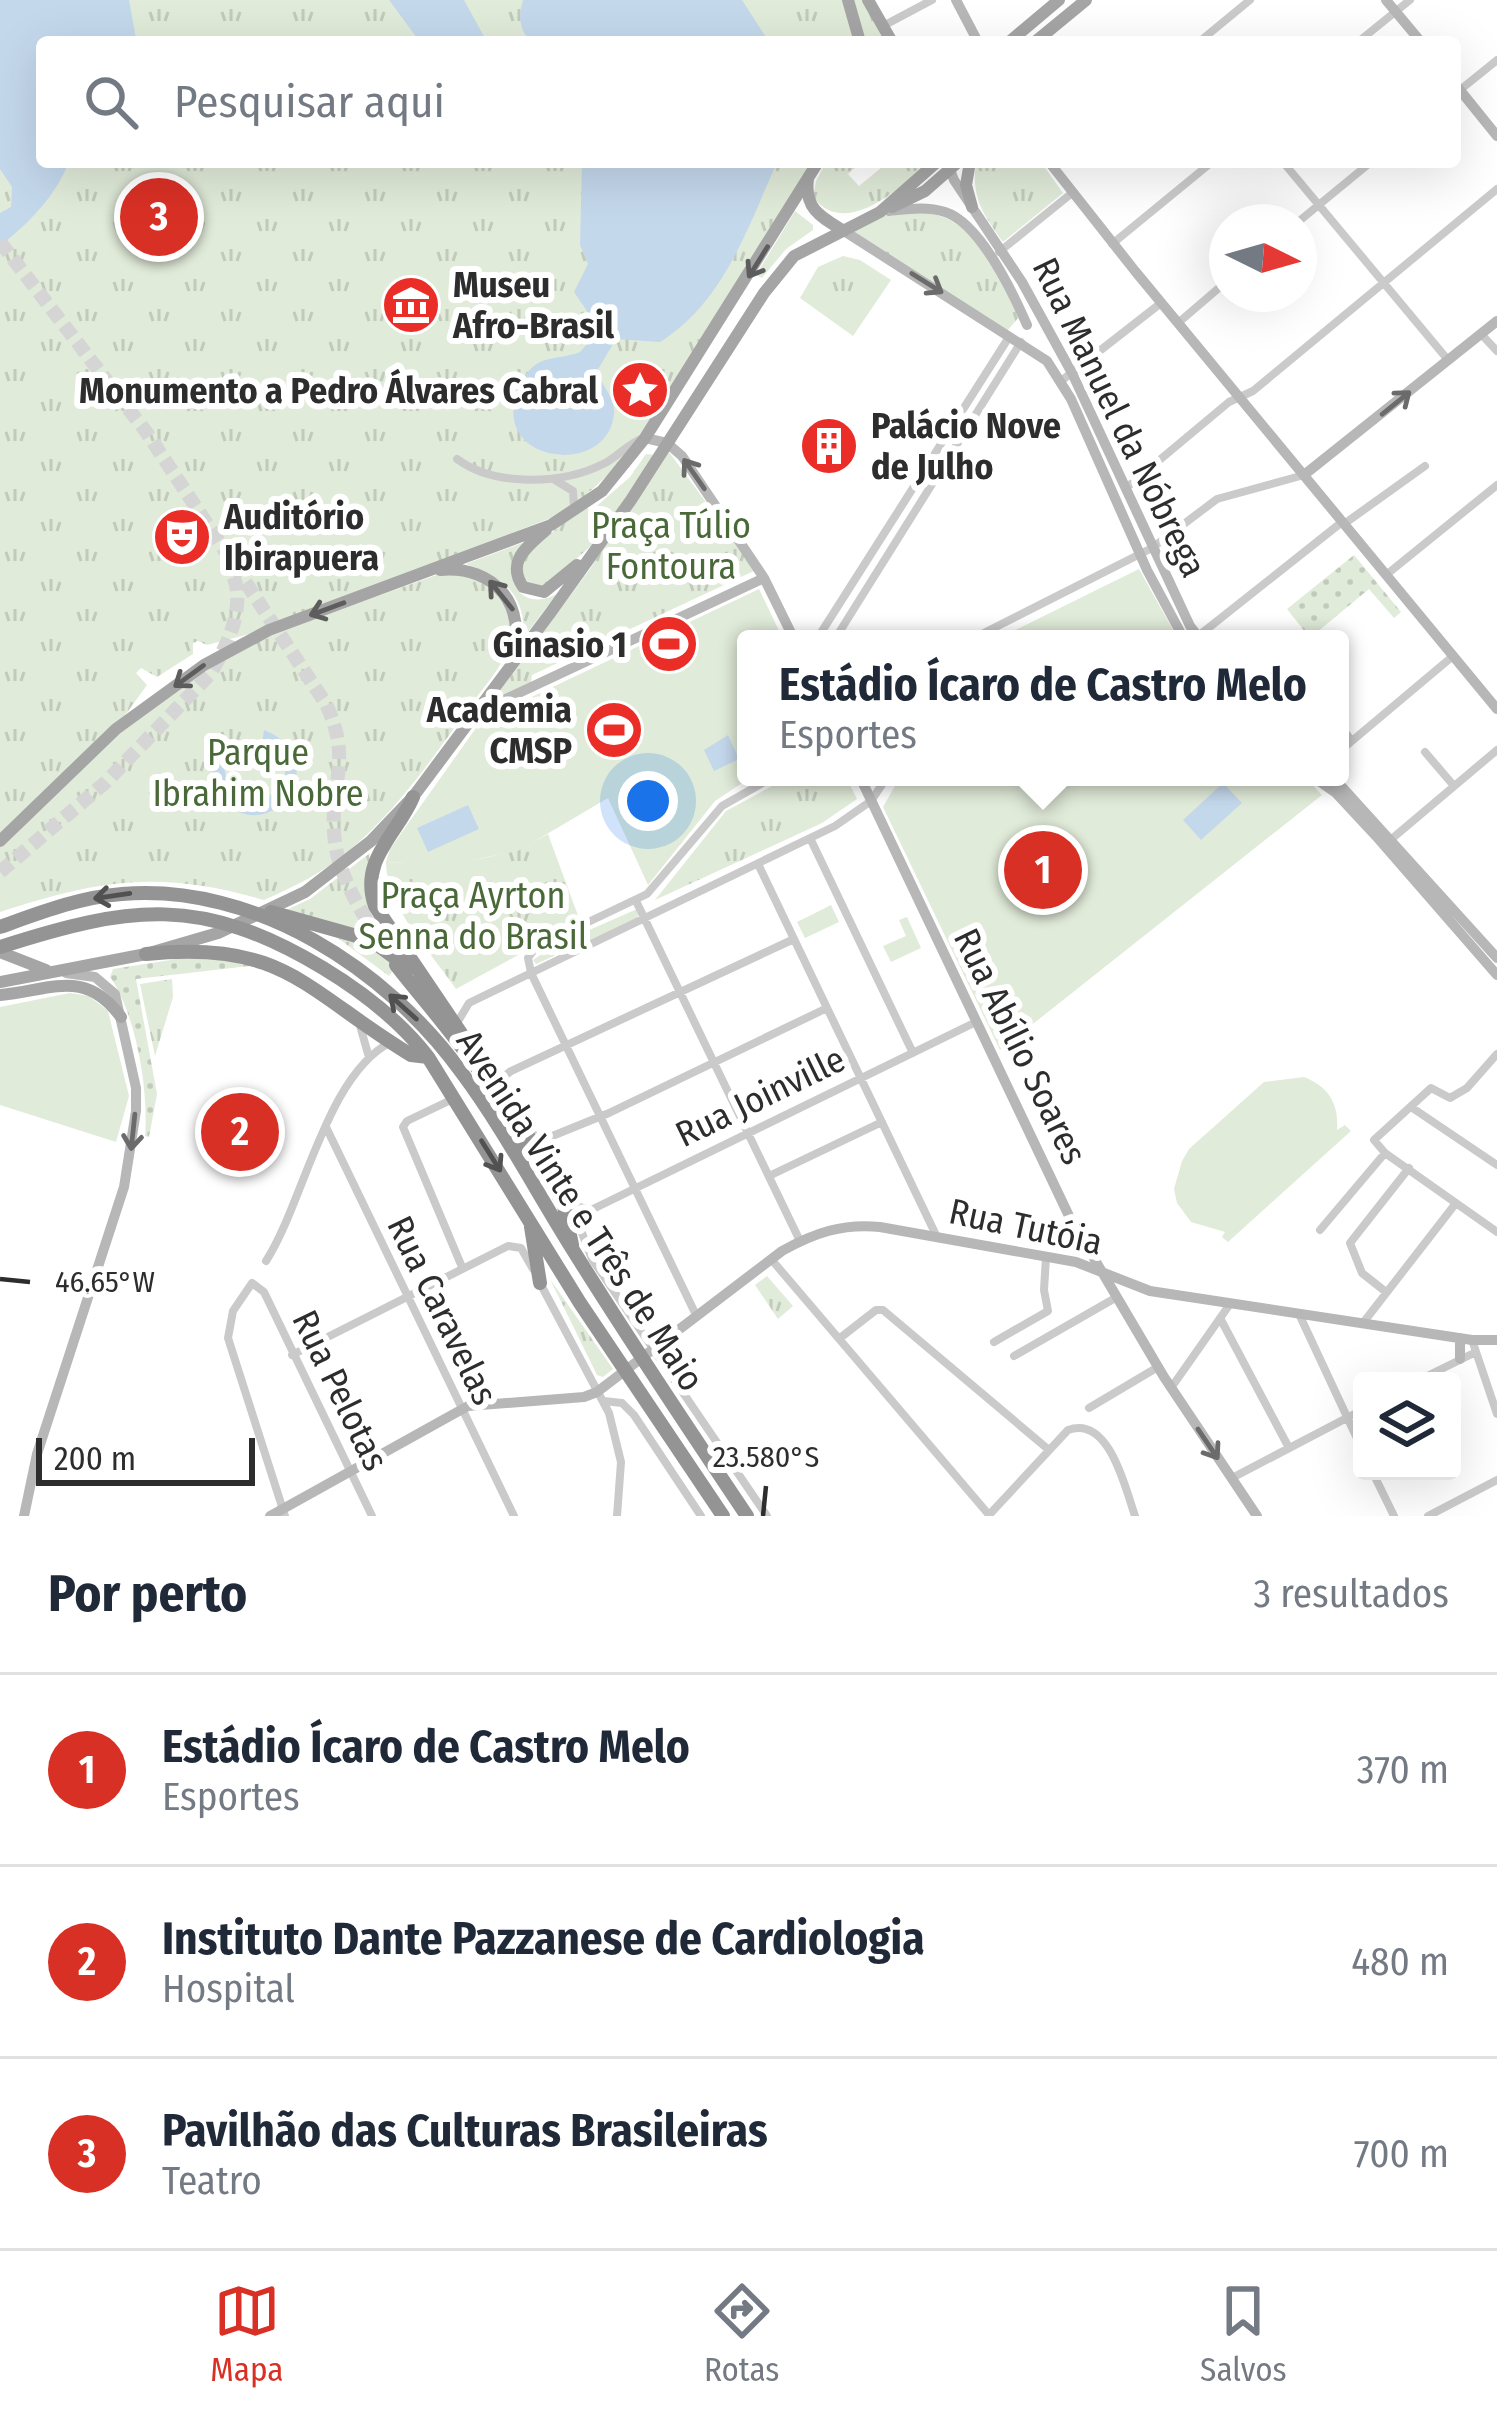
<!DOCTYPE html>
<html lang="pt">
<meta charset="utf-8">
<style>
body{margin:0;font-family:"Fira Sans Condensed",sans-serif;background:#f2f2f3;color:#1f2937}
.controls{position:absolute;right:36px;bottom:36px;display:grid;overflow:hidden;border-radius:12px;box-shadow:0 12px 48px #0002}
.controls button{width:108px;height:108px;display:grid;place-items:center;padding:0;border:0;border-bottom:3px solid #e0e1e3;background:#fff;color:#1f2937;font:60px sans-serif}
.compass{position:absolute;left:1209px;top:204px;width:108px;height:108px;border-radius:50%;background:#fff;box-shadow:0 12px 48px #0002;rotate:95deg}
.scale{position:absolute;left:36px;bottom:30px;width:219px;box-sizing:border-box;padding-left:12px;border:6px solid #2d2d2d;border-top:0;font-size:33px;line-height:42px;white-space:nowrap;color:#2d2d2d;-webkit-text-stroke:9px #fff;paint-order:stroke}
.you{position:absolute;left:648px;top:801px;width:42px;height:42px;margin:-30px;border:9px solid #fff;border-radius:50%;background:#1a73e8;box-shadow:0 0 0 18px #1a73e833}
.badge{display:grid;place-items:center;width:78px;height:78px;border-radius:50%;background:#d93025;color:#fff;font-size:39px;font-weight:700}
.pin{position:absolute;translate:-50% -50%;border:6px solid #fff;box-shadow:0 3px 12px #0006}
.popup{position:absolute;left:737px;top:630px;width:612px;height:156px;box-sizing:border-box;display:grid;place-content:center;border-radius:12px;background:#fff;filter:drop-shadow(0 3px 9px #0005);font-size:39px;white-space:nowrap;color:#747a83}
.popup b{font-size:45px;color:#1f2937}
.popup::after{content:'';position:absolute;left:50%;top:100%;margin-left:-24px;border:24px solid transparent;border-top-color:#fff}
.list{margin:0;padding:0;list-style:none}
h2{display:flex;justify-content:space-between;align-items:center;height:156px;margin:0;padding:0 48px;font-size:51px}
h2 small{font-size:39px;font-weight:400;color:#747a83}
.list li{display:grid;grid-template-columns:78px 1fr auto;gap:36px;align-items:center;box-sizing:border-box;height:192px;padding:0 48px;border-top:3px solid #e0e1e3}
.list b{display:block;font-size:45px;white-space:nowrap}
.list p{margin:0;font-size:39px;white-space:nowrap;color:#747a83}
.list em{font-size:39px;font-style:normal;color:#747a83}
.icon{flex:none;width:66px;height:66px;fill:none;stroke:currentColor;stroke-width:2;stroke-linecap:round;stroke-linejoin:round}
.map{position:relative;flex:none;width:1497px;height:1516px;overflow:hidden}
.search{position:absolute;background:#fff;box-shadow:0 12px 48px #0002;left:36px;right:36px;top:36px;height:132px;display:flex;align-items:center;gap:30px;box-sizing:border-box;padding:0 42px;border-radius:12px;color:#747a83;font-size:45px}
.sheet{height:732px;background:#fff}
nav{display:flex;justify-content:space-around;align-items:center;box-sizing:border-box;height:168px;border-top:3px solid #e0e1e3;background:#fff;font-size:33px;color:#747a83}
nav a{display:grid;justify-items:center;gap:6px}
nav .on{color:#d93025}
.map>svg:first-child{display:block}
</style>
<div class="map">
<svg width="1497" height="1516" viewBox="0 0 1497 1516">
<defs>
<pattern id="grass-dots" width="8" height="8" patternUnits="userSpaceOnUse" patternTransform="scale(3)"><rect width="8" height="8" fill="#e1ebd9"/><path d="M2 2h.1M6 6h.1" fill="none" stroke="#c1cabb" stroke-width="1.8" stroke-linecap="round"/></pattern>
<pattern id="park-tufts" width="24" height="20" patternUnits="userSpaceOnUse" patternTransform="scale(3)"><rect width="24" height="20" fill="#e1ebd9"/><path d="M3 7l-1-3M5 7V3M7 7l1-3M15 17l-1-3M17 17v-4M19 17l1-3" fill="none" stroke="#c1cabb"/></pattern>
</defs>
<rect width="100%" height="100%" fill="#fff"/>
<!-- grass -->
<path fill="url(#grass-dots)" d="M1354 555 1401 612 1394 618 1369 589 1310 638 1287 609Z
M196 956 258 965 136 979 157 1094 149 1137 145 1136C149 1092 136 1013 110 977L113 969Z"/>
<!-- park -->
<path fill="url(#park-tufts)" d="M0 0H842L855 42H42V162H813L640 439C614 470 587 499 551 518L253 633 207 645 198 641 193 643V654L157 677 141 668 136 673 147 685 126 714 0 833Z
M852 0H864L886 42H864Z
M826 162H861L848 174 859 186 888 162H930C901 187 846 240 813 197L816 181Z
M976 162H1041L1063 193 1003 242C983 214 971 198 976 162Z
M795 211 813 225V230L786 249 762 278 756 275Z
M914 212C974 211 995 271 1019 317L1007 331 850 231 881 216Z
M843 256 860 260 891 280 853 336 800 298 818 267Z
M666 448 756 570 532 675 531 682 499 699 496 696 590 569Z
M646 454 655 455 594 543 543 589 526 585 520 558 585 506 591 511 630 477Z
M525 542C499 571 516 615 557 594L523 638C527 595 503 577 466 564Z
M442 573C485 575 520 600 508 647 503 666 485 685 474 701 436 753 400 807 351 849 324 872 296 886 264 900 161 870 101 879 0 912V843L115 733 204 668 269 635Z
M789 777H846L857 799 822 823 655 900 726 811Z
M548 834 580 921 456 989C431 952 386 907 386 862 445 865 497 864 548 834Z
M370 853 365 891 400 961 389 976 324 928 286 910 310 899Z
M637 909 638 917 559 956 556 951 554 956 536 964 533 960 553 946Z
M172 979 173 997 155 1056 140 984Z
M767 1276 793 1306 778 1319 755 1285Z
M550 1279 613 1369 603 1377 597 1375Z"/>
<!-- pitch -->
<path fill="#e1ebd9" d="M1139 569 1178 639H997Z
M759 589 783 639H746V777H751L715 801 648 885 608 798 518 851 448 865 386 862 390 849 481 721Z
M900 777H1305L1322 795 1000 1050 883 807Z
M831 905 839 922 805 938 797 922Z
M907 917 921 948 891 962 883 946 906 936 899 920Z
M70 993 89 996 108 1011 129 1096 116 1142 0 1105V1007Z
M1304 1077C1329 1087 1339 1104 1337 1130L1345 1125 1351 1131 1228 1242 1222 1237 1225 1232 1191 1222 1177 1203 1174 1189 1182 1161 1189 1149 1264 1082Z"/>
<!-- water -->
<path fill="#c4d8ec" d="M0 0H129L136 39 42 42V162H69C55 197 29 223 0 246V213L11 207 12 187 0 169Z
M389 0H464L486 40 420 42Z
M523 0H742L769 42H531C519 30 518 16 523 0Z
M582 162H777C748 228 723 303 660 342L616 339 597 371C601 385 616 399 614 414 608 477 495 464 516 397 520 385 525 372 535 365 548 356 566 358 580 352 604 327 589 315 574 292L588 264 580 245Z
M264 730C334 758 277 843 229 806 216 795 212 781 213 764L224 766C233 845 328 771 262 743Z
M728 735 739 759 714 771 704 750Z
M1223 783 1242 803 1201 840 1183 820Z
M468 805 479 829 428 852 417 828Z"/>
<g fill="none" stroke-linecap="round" stroke-linejoin="round">
<!-- highway-tunnel -->
<path stroke="#d5d5d5" stroke-width="14" stroke-dasharray="14 7" stroke-linecap="butt" d="M0 242 147 433 326 704C352 760 331 779 334 832 336 875 364 916 386 951
M0 872 106 782 211 673C229 642 249 601 229 567"/>
<!-- street -->
<path stroke="#cacaca" stroke-width="8" d="M883 26 932 0
M1199 42 1250 0
M1358 42 1410 0
M1455 94 1497 60
M1283 162 1448 360
M1298 222 1371 162
M1112 244 1212 162
M999 252 1072 193
M1178 323 1227 281
M1481 334 1497 351
M1061 381 1161 303
M457 459C495 487 563 485 605 463 619 456 629 442 644 438
M555 480 573 491 574 508
M1126 488 1229 402 1253 391 1497 189
M1344 524 1425 466
M1386 575 1497 485
M1197 637 1342 522
M817 639 1009 337
M835 639 1021 342
M972 639 1152 548 1217 499 1304 475
M1340 726 1352 741
M1340 751 1453 656
M1425 752 1454 786
M810 838 913 1053
M1388 842 1497 750
M758 864 936 1235
M636 901 800 1241
M359 1022 368 1054
M457 1023 469 1003 835 826 871 801 887 777
M1497 1054 1467 1088 1450 1098 1431 1088 1374 1140 1385 1153 1497 1232
M497 1082 511 1071 794 939
M455 1098 407 1121 403 1127 462 1267
M1411 1107 1497 1165
M326 1127 514 1516
M531 1130 564 1186 592 1259 767 1516
M540 1141 609 1113 827 1008
M769 1176 882 1122
M573 1205 591 1210 976 1022
M1320 1230 1385 1153
M771 1259 990 1516
M266 1261C304 1202 326 1075 391 1042
M540 1283 609 1413 621 1462 617 1516
M1386 1292 1362 1273 1350 1243 1409 1168
M1299 1314 1362 1449
M696 1315 531 973 528 958 536 947 647 894 722 806 773 777
M1220 1318 1289 1448
M1363 1323 1456 1203
M840 1338 876 1310H883L1049 1450
M1472 1340 1497 1414
M994 1342 1048 1311 1044 1290 1046 1257
M292 1355 508 1246 521 1248 533 1269
M1014 1356 1117 1297
M1417 1381 1476 1352
M1171 1388 1230 1304
M604 1401 622 1403 634 1415 701 1516
M1089 1408 1158 1367
M1372 1471 1394 1516
M1232 1478 1362 1410
M989 1515 1068 1430C1109 1415 1125 1487 1135 1516
M285 1516 228 1338 233 1311 252 1283 264 1292 372 1516
M1428 1516 1497 1480"/>
<!-- secondary -->
<path stroke="#b7b7b7" stroke-width="10" d="M956 0 978 42
M1386 0 1421 42
M1455 84 1497 136
M947 162 954 180 1022 282 1072 373 1190 626 1200 639
M1049 162 1135 271 1497 709
M889 211C908 209 927 206 945 212 980 223 1013 293 1027 325
M844 231 1047 361 1071 399 1147 570 1184 639
M645 438 667 443 682 456 764 578 794 639
M1304 475 1497 321
M474 714 764 578
M860 777 1069 1216 1164 1377 1257 1516
M1313 777 1336 793 1376 836 1497 975
M1333 777 1497 958
M1460 1359V1338
M24 1516 37 1454 124 1187 136 1111V1088L115 994 95 977 66 973
M270 1516 468 1406 584 1397 597 1392 782 1251C814 1233 843 1223 880 1227L1076 1262 1150 1291 1472 1340H1497"/>
<!-- primary -->
<path stroke="#a5a5a5" stroke-width="12" d="M848 0 860 42
M868 0 892 42
M1009 42 1059 0
M1035 42 1086 0
M970 162 966 185 972 207
M808 179C804 209 821 217 844 231
M892 207 925 191 958 162
M546 530C527 547 506 561 523 587L544 592 577 565
M440 570C495 565 529 606 511 659
M0 841 116 729 204 665 269 630 551 525 602 491 645 438 818 162
M0 952 46 970
M0 982 146 954 218 933 305 892 371 841 413 797 551 612 631 500 764 293 794 256 880 212 937 162
M0 995C52 990 85 968 121 1017"/>
<!-- highway -->
<path stroke="#949494" stroke-width="14" d="M413 797C397 835 359 860 375 906L521 1122 564 1206 572 1245
M271 912 371 940 409 968
M0 927C39 913 80 897 122 894 255 883 387 969 462 1073 503 1128 536 1191 573 1250 629 1340 688 1428 747 1516
M0 947C131 905 201 895 323 968 361 991 401 1022 428 1057L580 1303 723 1516
M146 954C285 940 304 990 411 1055L428 1057
M396 965C432 1012 519 1105 522 1163
M531 1227 540 1283"/>
</g>
<!-- one-way arrows -->
<defs><path id="oneway-shaft" d="M-6 0H5M1.5-3L5.5 0L1.5 3" fill="none" stroke-width="1.6" stroke-linecap="round" stroke-linejoin="round" transform="scale(3)"/></defs>
<g stroke="#5d5d5d">
<use href="#oneway-shaft" transform="translate(758 262) rotate(122)"/>
<use href="#oneway-shaft" transform="translate(501 595) rotate(-129)"/>
<use href="#oneway-shaft" transform="translate(327 609) rotate(160)"/>
<use href="#oneway-shaft" transform="translate(189 676) rotate(144)"/>
</g>
<g stroke="#6b6b6b">
<use href="#oneway-shaft" transform="translate(927 283) rotate(32)"/>
<use href="#oneway-shaft" transform="translate(1396 403) rotate(-39)"/>
<use href="#oneway-shaft" transform="translate(694 474) rotate(-125)"/>
<use href="#oneway-shaft" transform="translate(133 1132) rotate(96)"/>
<use href="#oneway-shaft" transform="translate(1208 1444) rotate(56)"/>
</g>
<g stroke="#515151">
<use href="#oneway-shaft" transform="translate(112 896) rotate(172)"/>
<use href="#oneway-shaft" transform="translate(403 1007) rotate(-138)"/>
<use href="#oneway-shaft" transform="translate(491 1156) rotate(58)"/>
</g>
<!-- ticks -->
<path fill="none" stroke="#2d2d2d" stroke-width="4.5" d="M0 1279 30 1282M763 1516 766 1486"/>
<!-- icons -->
<defs>
<g id="museum-disc" transform="scale(3)"><circle r="9.5" fill="#eb2d27" stroke="#fff"/><path d="M0-6L6-3V-2H-6V-3ZM-5-1h2V3h-2ZM-1-1h2V3h-2ZM3-1h2V3H3ZM-6 4H6V6H-6Z" fill="#fff"/></g>
<g id="sight-disc" transform="scale(3)"><circle r="9.5" fill="#eb2d27" stroke="#fff"/><path d="M0-6L1.8-2.2L6-1.7L2.9 1.2L3.7 5.4L0 3.3L-3.7 5.4L-2.9 1.2L-6-1.7L-1.8-2.2Z" fill="#fff"/></g>
<g id="building-disc" transform="scale(3)"><circle r="9.5" fill="#eb2d27" stroke="#fff"/><path d="M-4-6H4V6H1V3H-1V6H-4ZM-2.5-4.3h1.7v1.8h-1.7ZM.8-4.3h1.7v1.8H.8ZM-2.5-1h1.7V.8h-1.7ZM.8-1h1.7V.8H.8Z" fill="#fff"/></g>
<g id="theatre-disc" transform="scale(3)"><circle r="9.5" fill="#eb2d27" stroke="#fff"/><path d="M-5-5.5Q0-4 5-5.5V0Q5 5 0 6Q-5 5-5 0ZM-3.3-2.5H-1v1.5H-3.3ZM1-2.5H3.3v1.5H1ZM-2.8 1Q0 5.5 2.8 1Z" fill="#fff"/></g>
<g id="stadium-disc" transform="scale(3)"><circle r="9.5" fill="#eb2d27" stroke="#fff"/><path d="M0-5a6.5 5 0 1 0 0 10a6.5 5 0 1 0 0-10ZM-3.5-1.8h7v3.6h-7Z" fill="#fff"/></g>
</defs>
<g fill-rule="evenodd">
<use href="#museum-disc" x="411" y="305"/>
<use href="#sight-disc" x="640" y="390"/>
<use href="#building-disc" x="829" y="446"/>
<use href="#theatre-disc" x="182" y="537"/>
<use href="#stadium-disc" x="669" y="644"/>
<use href="#stadium-disc" x="614" y="730"/>
</g>
<g text-anchor="middle" stroke-width="12" stroke-linejoin="round" paint-order="stroke">
<!-- poi labels -->
<g font-size="36" font-weight="bold" fill="#2d2d2d" stroke="#fff" text-anchor="start">
<text x="453" y="297">Museu<tspan x="453" dy="41">Afro-Brasil</tspan></text>
<text x="598" y="403" text-anchor="end">Monumento a Pedro Álvares Cabral</text>
<text x="871" y="438">Palácio Nove<tspan x="871" dy="41">de Julho</tspan></text>
<text x="224" y="529">Auditório<tspan x="224" dy="41">Ibirapuera</tspan></text>
<text x="627" y="657" text-anchor="end">Ginasio 1</text>
<text x="572" y="722" text-anchor="end">Academia<tspan x="572" dy="41">CMSP</tspan></text>
</g>
<!-- street labels -->
<g font-size="36" fill="#2d2d2d" stroke="#fff">
<text transform="translate(1120 417) rotate(64)" y="13">Rua Manuel da Nóbrega</text>
<text transform="translate(1021 1046) rotate(64)" y="13">Rua Abílio Soares</text>
<text transform="translate(760 1096) rotate(-26)" y="13">Rua Joinville</text>
<text transform="translate(581 1210) rotate(57)" y="13">Avenida Vinte e Três de Maio</text>
<text transform="translate(1026 1226) rotate(12)" y="13">Rua Tutóia</text>
<text transform="translate(443 1310) rotate(64)" y="13">Rua Caravelas</text>
<text transform="translate(341 1390) rotate(64)" y="13">Rua Pelotas</text>
</g>
<!-- park labels -->
<g font-size="36" fill="#4a6939" stroke="#fff">
<text x="671" y="538">Praça Túlio<tspan x="671" dy="41">Fontoura</tspan></text>
<text x="258" y="765">Parque<tspan x="258" dy="41">Ibrahim Nobre</tspan></text>
<text x="473" y="908">Praça Ayrton<tspan x="473" dy="41">Senna do Brasil</tspan></text>
</g>
</g>
<g font-size="30" text-anchor="middle" fill="#2d2d2d" stroke="#fff" stroke-width="12" stroke-linejoin="round" paint-order="stroke">
<text x="105" y="1292">46.65°W</text>
<text x="766" y="1467">23.580°S</text>
</g>
</svg>
<div class="controls">
<button><svg class="icon" aria-label="layers" viewBox="0 0 24 24"><path d="M12 4l9 5-9 5-9-5zM3 14l9 5 9-5"/></svg></button>
</div>
<svg class="compass" viewBox="-18 -18 36 36"><path d="M0-13l5 13h-10z" fill="#e53935"/><path d="M0 13l5-13h-10z" fill="#747a83"/></svg>
<div class="scale">200 m</div>
<div class="you"></div>
<div class="pin badge" style="left:1043px;top:870px">1</div>
<div class="popup"><b>Estádio Ícaro de Castro Melo</b>Esportes</div>
<div class="pin badge" style="left:240px;top:1132px">2</div>
<div class="pin badge" style="left:159px;top:217px">3</div>
<div class="search"><svg class="icon" aria-label="search" viewBox="0 0 24 24"><circle cx="10" cy="10" r="6"/><path d="M15 15l6 6"/></svg>Pesquisar aqui</div>
</div>
<section class="sheet">
<h2>Por perto<small>3 resultados</small></h2>
<ul class="list">
<li><span class="badge">1</span><div><b>Estádio Ícaro de Castro Melo</b><p>Esportes</p></div><em>370 m</em></li>
<li><span class="badge">2</span><div><b>Instituto Dante Pazzanese de Cardiologia</b><p>Hospital</p></div><em>480 m</em></li>
<li><span class="badge">3</span><div><b>Pavilhão das Culturas Brasileiras</b><p>Teatro</p></div><em>700 m</em></li>
</ul>
</section>
<nav>
<a class="on"><svg class="icon" aria-label="map" viewBox="0 0 24 24"><path d="M3 6l6-2 6 2 6-2v14l-6 2-6-2-6 2zM9 4v14M15 6v14"/></svg>Mapa</a>
<a><svg class="icon" aria-label="directions" viewBox="0 0 24 24"><path d="M12 3l9 9-9 9-9-9zM9 14v-3h6M13 9l2 2-2 2"/></svg>Rotas</a>
<a><svg class="icon" aria-label="saved" viewBox="0 0 24 24"><path d="M7 4h10v16l-5-4-5 4z"/></svg>Salvos</a>
</nav>
